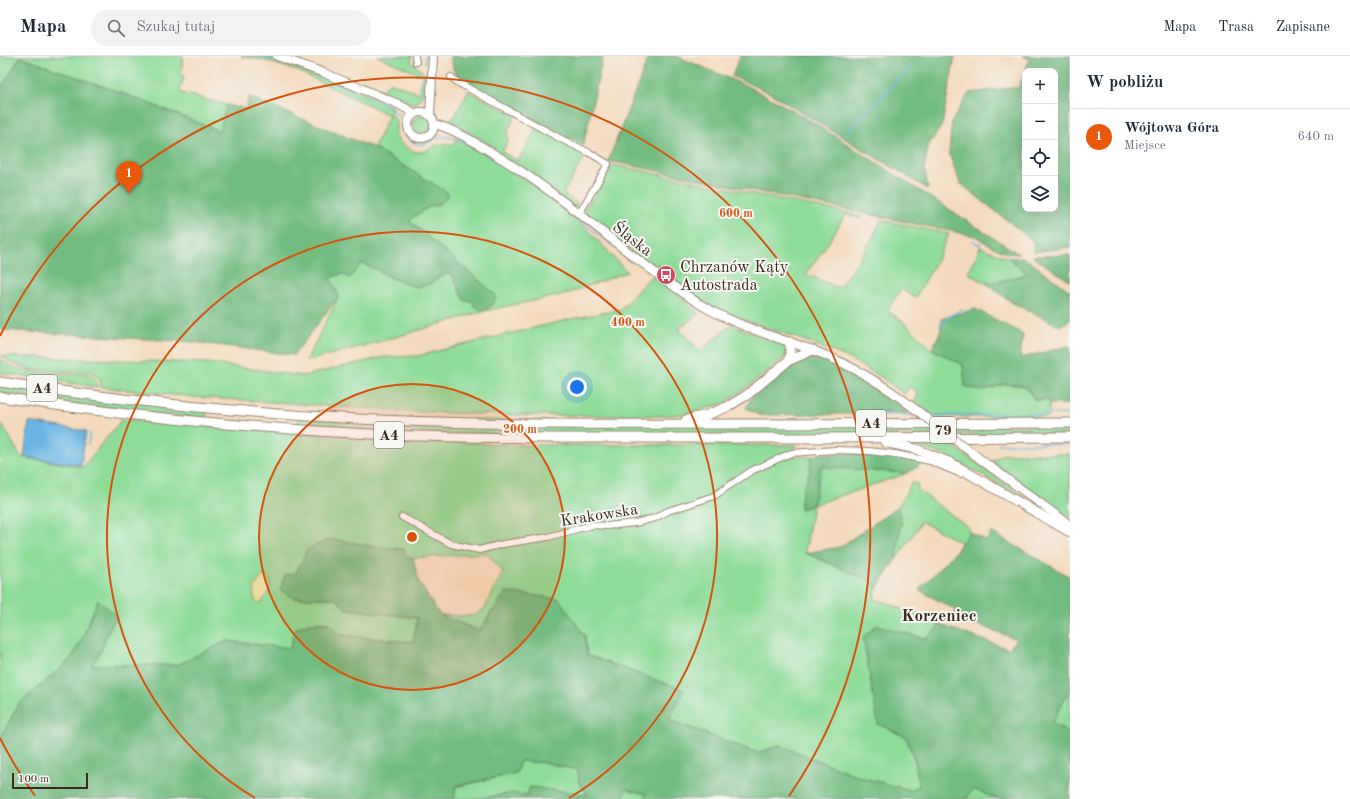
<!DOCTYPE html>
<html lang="pl">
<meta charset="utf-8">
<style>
body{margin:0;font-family:"Old Standard TT",serif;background:#f2f2f3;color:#1f2937}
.controls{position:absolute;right:12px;top:12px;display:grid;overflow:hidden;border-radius:8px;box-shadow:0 4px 16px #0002}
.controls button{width:36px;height:36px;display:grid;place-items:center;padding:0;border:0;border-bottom:1px solid #e0e1e3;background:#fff;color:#1f2937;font:20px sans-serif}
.scale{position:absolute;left:12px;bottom:10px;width:76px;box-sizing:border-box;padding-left:4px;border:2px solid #3b2a1e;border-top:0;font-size:11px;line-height:14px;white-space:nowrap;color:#3b2a1e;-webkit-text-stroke:3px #f6f6f2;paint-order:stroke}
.you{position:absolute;left:577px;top:331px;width:14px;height:14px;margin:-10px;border:3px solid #fff;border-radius:50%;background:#1a73e8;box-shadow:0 0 0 6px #1a73e833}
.badge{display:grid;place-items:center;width:26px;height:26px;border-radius:50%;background:#ea580c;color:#fff;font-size:13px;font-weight:700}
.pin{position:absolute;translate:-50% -33px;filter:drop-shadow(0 1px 2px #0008)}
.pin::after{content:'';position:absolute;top:21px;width:14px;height:12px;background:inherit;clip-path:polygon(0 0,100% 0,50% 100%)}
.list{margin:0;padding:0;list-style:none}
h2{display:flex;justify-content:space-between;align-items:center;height:52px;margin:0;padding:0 16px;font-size:17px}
h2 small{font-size:13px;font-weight:400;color:#747a83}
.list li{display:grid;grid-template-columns:26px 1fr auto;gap:12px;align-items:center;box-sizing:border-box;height:56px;padding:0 16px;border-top:1px solid #e0e1e3}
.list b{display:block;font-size:15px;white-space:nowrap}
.list p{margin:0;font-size:13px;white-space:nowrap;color:#747a83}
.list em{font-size:13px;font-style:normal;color:#747a83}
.icon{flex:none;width:22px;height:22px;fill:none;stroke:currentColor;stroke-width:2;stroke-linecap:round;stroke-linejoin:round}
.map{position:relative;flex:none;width:1070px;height:743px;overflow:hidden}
header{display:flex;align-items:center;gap:24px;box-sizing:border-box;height:56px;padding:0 20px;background:#fff;border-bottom:1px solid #e0e1e3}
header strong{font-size:19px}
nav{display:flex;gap:22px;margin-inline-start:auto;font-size:14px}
.search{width:280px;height:36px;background:#f2f2f3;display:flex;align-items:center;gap:10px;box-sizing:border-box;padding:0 14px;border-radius:22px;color:#747a83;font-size:15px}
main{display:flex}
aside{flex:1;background:#fff}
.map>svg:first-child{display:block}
</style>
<header>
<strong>Mapa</strong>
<div class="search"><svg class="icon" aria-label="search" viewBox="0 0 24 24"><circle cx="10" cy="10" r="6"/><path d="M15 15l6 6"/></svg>Szukaj tutaj</div>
<nav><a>Mapa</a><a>Trasa</a><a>Zapisane</a></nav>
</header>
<main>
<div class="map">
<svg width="1070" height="743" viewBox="0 0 1070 743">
<rect width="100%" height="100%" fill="#f6f6f2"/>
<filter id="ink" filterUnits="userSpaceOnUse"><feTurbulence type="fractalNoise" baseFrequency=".025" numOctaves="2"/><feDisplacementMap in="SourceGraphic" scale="8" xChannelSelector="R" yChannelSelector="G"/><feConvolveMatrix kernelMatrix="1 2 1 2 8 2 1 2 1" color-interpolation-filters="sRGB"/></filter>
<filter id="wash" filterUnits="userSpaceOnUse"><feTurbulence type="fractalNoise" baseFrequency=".012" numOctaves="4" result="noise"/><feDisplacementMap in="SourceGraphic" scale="16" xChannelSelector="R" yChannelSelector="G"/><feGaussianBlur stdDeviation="0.9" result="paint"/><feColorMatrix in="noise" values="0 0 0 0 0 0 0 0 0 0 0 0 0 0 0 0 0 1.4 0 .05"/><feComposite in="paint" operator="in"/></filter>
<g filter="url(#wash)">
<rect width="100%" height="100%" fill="#f4dabc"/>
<!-- green -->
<path fill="#8fdc99" stroke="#65835c" d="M0 0H183L181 18 184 20 180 35 182 37 227 49 219 75 122 37 20 2 0 34Z
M241 0H263L281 4 359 35 393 51 389 59H392L396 65V79L398 85 409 93 416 96H423L437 89 455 88 456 83 460 84C501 107 541 131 576 163 594 179 610 198 627 216L566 238 484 255 389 283 306 305 339 240 330 222 356 213 362 207 405 228H430L440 220 451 217 464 244 496 240 409 164 429 151 439 149 448 137 374 92 389 59 298 15 267 5Z
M377 0H412L411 6 426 19C427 30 423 39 417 47L413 48 408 45 399 43 361 27V24L383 34 390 26 418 37 424 20Z
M468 35 516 59 509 72 507 81 509 83 502 96 518 105 537 71 587 97 563 137 581 151 578 153 489 92 490 89 462 73 450 64 452 61 454 62Z
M412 69a10 10 0 1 1 20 0a10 10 0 1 1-20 0Z
M403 60C409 67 405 77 414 82 424 89 431 78 441 78 430 83 413 93 406 75 405 72 406 69 405 65 404 64 403 62 403 60Z
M614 109 861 160 860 163 846 158 828 187 806 218 839 232C854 211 871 189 881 164L949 178 936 206 915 242 901 232 887 255 901 264 932 293 963 309 965 330 989 333 997 330 1006 328 1025 330 1035 344H1049V361H935L915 346 917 341V336L910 330 904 338 881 321 844 300 809 286 726 258 712 251 692 240 679 227 654 209 643 204 582 156 597 136 610 110Z
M980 191 1009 202 1028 218 1001 225 986 227 968 217Z
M651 220 686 243 689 249 699 257 679 273 700 295 731 269 782 288 787 294 785 301 751 328 725 347 690 357 664 360 504 359 422 356 193 341 100 331 101 326 96 319 90 316H61L30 313 13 308 1 300 208 307 303 320 384 301 417 300 571 263 621 253Z
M0 303 11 310 23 314 61 319 81 318 90 319 94 322 97 326V331L0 317Z
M0 329 207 354 206 363 110 353 0 337Z
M299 361 929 370 940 379H525L434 377 298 370Z
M122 363 358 381 516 389H796L791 400 811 401 810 415 802 437 801 453 813 449 821 411 907 417 902 419 813 449 805 497 871 525 877 532 874 543 888 547 940 569 926 583 877 569 878 668 906 681 915 705 919 730 910 734 863 722 779 689 758 697 669 664 683 634 587 599 585 580 559 543 492 555 479 575 440 559 474 560 485 552 503 516 487 497 413 502 405 501 404 493 374 491 337 484 307 494 296 517 294 542H334L347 553 417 562 414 586 341 579 328 567H309L295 573 290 592 227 585 177 609H92C102 594 107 576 117 560L98 544 81 585 70 604 18 649 0 683V367H1L21 401 83 411Z
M946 370H1070V378L957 379Z
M905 387 950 388 1046 457C1001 431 956 398 905 387Z
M1011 398H1070V463L992 405 1001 399Z
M912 426 918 429 917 433 969 472V476L962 487 920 465 919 470 896 503 901 467 898 451Z
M1070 636V677L1052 667 1063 646Z
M520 705 547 707 578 714 579 727 588 739 530 731 528 739 512 737 477 743H454L456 731 516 717Z
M626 733 646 738 644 743H623Z
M973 733 998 743H966Z"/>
<!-- forest -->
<path fill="#73bc81" stroke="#577350" d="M450 0H603L583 90 459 24 458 19 454 16Z
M649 0H676L740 27 765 39 811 65 1019 198C1002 199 989 188 975 180L615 106H608Z
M740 0H955L942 69 929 88 924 112 928 133 770 37 732 20Z
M1022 0H1070V191L1034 196 1033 185 960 127 949 97 952 65 969 37 1019 31 1025 16V153H1055V15H1025L1030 3Z
M20 1 122 37 219 75 227 49 246 53 249 41 374 92 448 137C445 148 437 147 429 151 422 155 415 160 409 165L496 239 494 247 484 255 474 250 473 245 464 244 451 217 440 220 430 228 418 231 405 228 362 207 350 222 342 218 330 222 339 240 294 299 194 286 0 274V34Z
M1070 199V225L1032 200Z
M1023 201 1070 235V264L1060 270 1013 247 986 227 1001 225 1027 218 1009 202Z
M975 253 1023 278 1020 302 1070 290V348H1049V344H1035L1025 330 1006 328 997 330 989 333 980 335 965 330 963 309 932 293 941 275V263Z
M810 300C819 304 829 307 839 311 864 323 887 339 909 357L759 359 746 352 754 337 792 306Z
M852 397 906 403 921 406 919 410 907 417 821 411 813 449 800 453 802 437 810 415 811 401 819 398Z
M898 451 901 467 896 503 877 532 871 525 805 497 840 491Z
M969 476 987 485 991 476 1070 521V636L1063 646 1052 667 1070 677V743H1022L1016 740 1007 743H998L973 733 966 743H644L646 738 626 733 623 743H477L512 737 527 739 530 731 588 739 579 727 578 714 547 707 520 705 516 717 456 730 454 743H0V683L18 649 70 604 81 585 98 544 117 560 108 576 101 595 92 609H177L227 585 290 592 295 573 309 567H329L341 579 413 586 417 562 347 553 334 542H294L280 534 285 519 296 517 307 494 326 484H337L388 493H404L405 501 413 502 419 527 440 559 479 575 506 536 559 543 585 580 587 599 684 634 669 664 758 697 779 689 863 722 910 734 919 730 915 705 906 681 878 668 863 581 877 569 926 583 940 569 1009 593 1016 583 955 560 956 554 919 534 956 495Z"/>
<!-- sand -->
<path fill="#eeda9e" stroke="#94825e" d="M263 520H267C273 530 268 537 262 546L257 547C250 536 255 528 263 520Z"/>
<!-- water -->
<path fill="#6bb5e3" stroke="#537080" d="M29 366 86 375 81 409 24 401Z"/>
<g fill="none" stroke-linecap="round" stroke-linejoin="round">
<!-- stream -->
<path stroke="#6bb5e3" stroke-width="1.5" d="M257 0 274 4
M425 0V7
M277 5 281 6
M318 19 325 22
M330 24 359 36
M364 39C373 43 388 46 394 55 396 58 400 61 402 64 407 74 401 81 415 87 426 91 429 84 438 82 442 81 449 81 454 82 467 83 486 98 497 105
M845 78 913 8
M545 137 625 199 632 207
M973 185 980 189 981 187
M940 270 950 260 963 253
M861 358 917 359
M929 359 1070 358
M998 388H1070
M88 389 90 377"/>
</g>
</g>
<g filter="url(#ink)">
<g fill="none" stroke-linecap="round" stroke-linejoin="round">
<!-- minor casing -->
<g stroke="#98826d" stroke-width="8">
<path id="minor" d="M415 0 416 6
M451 21 457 26 563 84 590 97 608 108 579 158
M402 461 451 488 479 494 503 488 548 481 592 469 607 470 635 467 655 462 668 455 714 440 751 415 791 397 836 394 869 395 895 398 930 405 961 418"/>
</g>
<!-- major casing -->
<g stroke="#98826d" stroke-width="10">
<path id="major" d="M277 0 324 17 398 48 414 57
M408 69a13 13 0 1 1 26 0a13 13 0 1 1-26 0Z
M430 59 433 0
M435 68C458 75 478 88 499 101 548 131 592 168 637 203 659 219 680 236 703 250 737 270 776 281 812 294 845 306 874 323 902 343
M984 406 1070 469"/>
</g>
<!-- highway casing -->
<g stroke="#98826d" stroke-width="11">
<path id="highway" d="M788 305 790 300V286
M0 326C158 351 318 364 477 367 562 369 646 368 731 368 844 367 957 367 1070 367
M0 341C130 361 260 373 391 379 490 383 589 382 688 382 815 382 943 382 1070 381
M686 364 707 359 727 351 747 339 788 305 813 294
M885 386 916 393 951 407 1070 476"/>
</g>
<!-- minor -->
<use href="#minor" stroke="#fff" stroke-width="6"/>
<!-- major -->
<use href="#major" stroke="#fff" stroke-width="8"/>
<!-- highway -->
<use href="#highway" stroke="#fff" stroke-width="9"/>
<!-- major-bridge casing -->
<g stroke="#98826d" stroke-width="10" stroke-linecap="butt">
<path id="major-bridge" d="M902 343 984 406"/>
</g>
<!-- major-bridge -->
<use href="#major-bridge" stroke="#fff" stroke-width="8"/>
</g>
</g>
<!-- distance rings -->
<circle cx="412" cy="481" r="153" fill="#d7540e" fill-opacity=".12"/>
<g fill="none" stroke="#d7540e" stroke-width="2">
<circle cx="412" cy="481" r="153"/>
<path d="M255 742A305 305 0 1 1 569 742"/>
<path d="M35 740A458 458 0 0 1 0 682M0 280A458 458 0 1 1 789 740"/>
</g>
<!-- icons -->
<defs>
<g id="bus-disc" transform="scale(1)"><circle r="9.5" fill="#d1495b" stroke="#f6f6f2"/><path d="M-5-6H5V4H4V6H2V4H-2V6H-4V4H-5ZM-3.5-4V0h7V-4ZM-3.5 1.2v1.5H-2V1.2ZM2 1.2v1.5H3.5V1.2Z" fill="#fff"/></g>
</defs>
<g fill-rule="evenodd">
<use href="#bus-disc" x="666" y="219"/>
</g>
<g text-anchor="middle" stroke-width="4" stroke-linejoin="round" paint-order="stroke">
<!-- shield labels -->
<g fill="#f6f6f2" stroke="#73675e" stroke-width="1">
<rect x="27" y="319" width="30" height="26" rx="3"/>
<rect x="856" y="354" width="30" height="26" rx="3"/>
<rect x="930" y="361" width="26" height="26" rx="3"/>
<rect x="374" y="366" width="30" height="26" rx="3"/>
</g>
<g font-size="15" font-weight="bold" fill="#3b2a1e">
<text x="42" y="337">A4</text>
<text x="871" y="372">A4</text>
<text x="943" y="379">79</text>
<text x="389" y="384">A4</text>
</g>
<!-- street labels -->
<g font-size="16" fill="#3b2a1e" stroke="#f6f6f2">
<text transform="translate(633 182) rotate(38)" y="6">Śląska</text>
<text transform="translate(599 458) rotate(-9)" y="6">Krakowska</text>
</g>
<!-- poi labels -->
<g font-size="16" fill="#3b2a1e" stroke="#f6f6f2" text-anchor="start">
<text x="680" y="216">Chrzanów Kąty<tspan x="680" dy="18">Autostrada</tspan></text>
</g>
<!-- neighbourhood labels -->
<g font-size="17" font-weight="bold" fill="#3b2a1e" stroke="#f6f6f2">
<text x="939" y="565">Korzeniec</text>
</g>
</g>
<circle cx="412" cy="481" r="6" fill="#d7540e" stroke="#f6f6f2" stroke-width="2"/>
<g font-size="12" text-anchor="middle" font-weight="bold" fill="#d7540e" stroke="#f6f6f2" stroke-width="4" stroke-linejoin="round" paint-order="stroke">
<text x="736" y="161">600 m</text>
<text x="628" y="270">400 m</text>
<text x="520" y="377">200 m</text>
</g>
</svg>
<div class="controls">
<button>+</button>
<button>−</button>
<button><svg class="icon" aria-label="locate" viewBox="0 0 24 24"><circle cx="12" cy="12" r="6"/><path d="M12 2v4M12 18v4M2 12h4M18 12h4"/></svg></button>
<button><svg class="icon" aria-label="layers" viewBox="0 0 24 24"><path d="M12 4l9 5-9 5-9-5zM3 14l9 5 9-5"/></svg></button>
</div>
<div class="scale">100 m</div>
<div class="you"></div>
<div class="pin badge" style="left:129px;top:138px">1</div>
</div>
<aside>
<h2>W pobliżu<small></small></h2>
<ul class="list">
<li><span class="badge">1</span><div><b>Wójtowa Góra</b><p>Miejsce</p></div><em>640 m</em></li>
</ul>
</aside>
</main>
